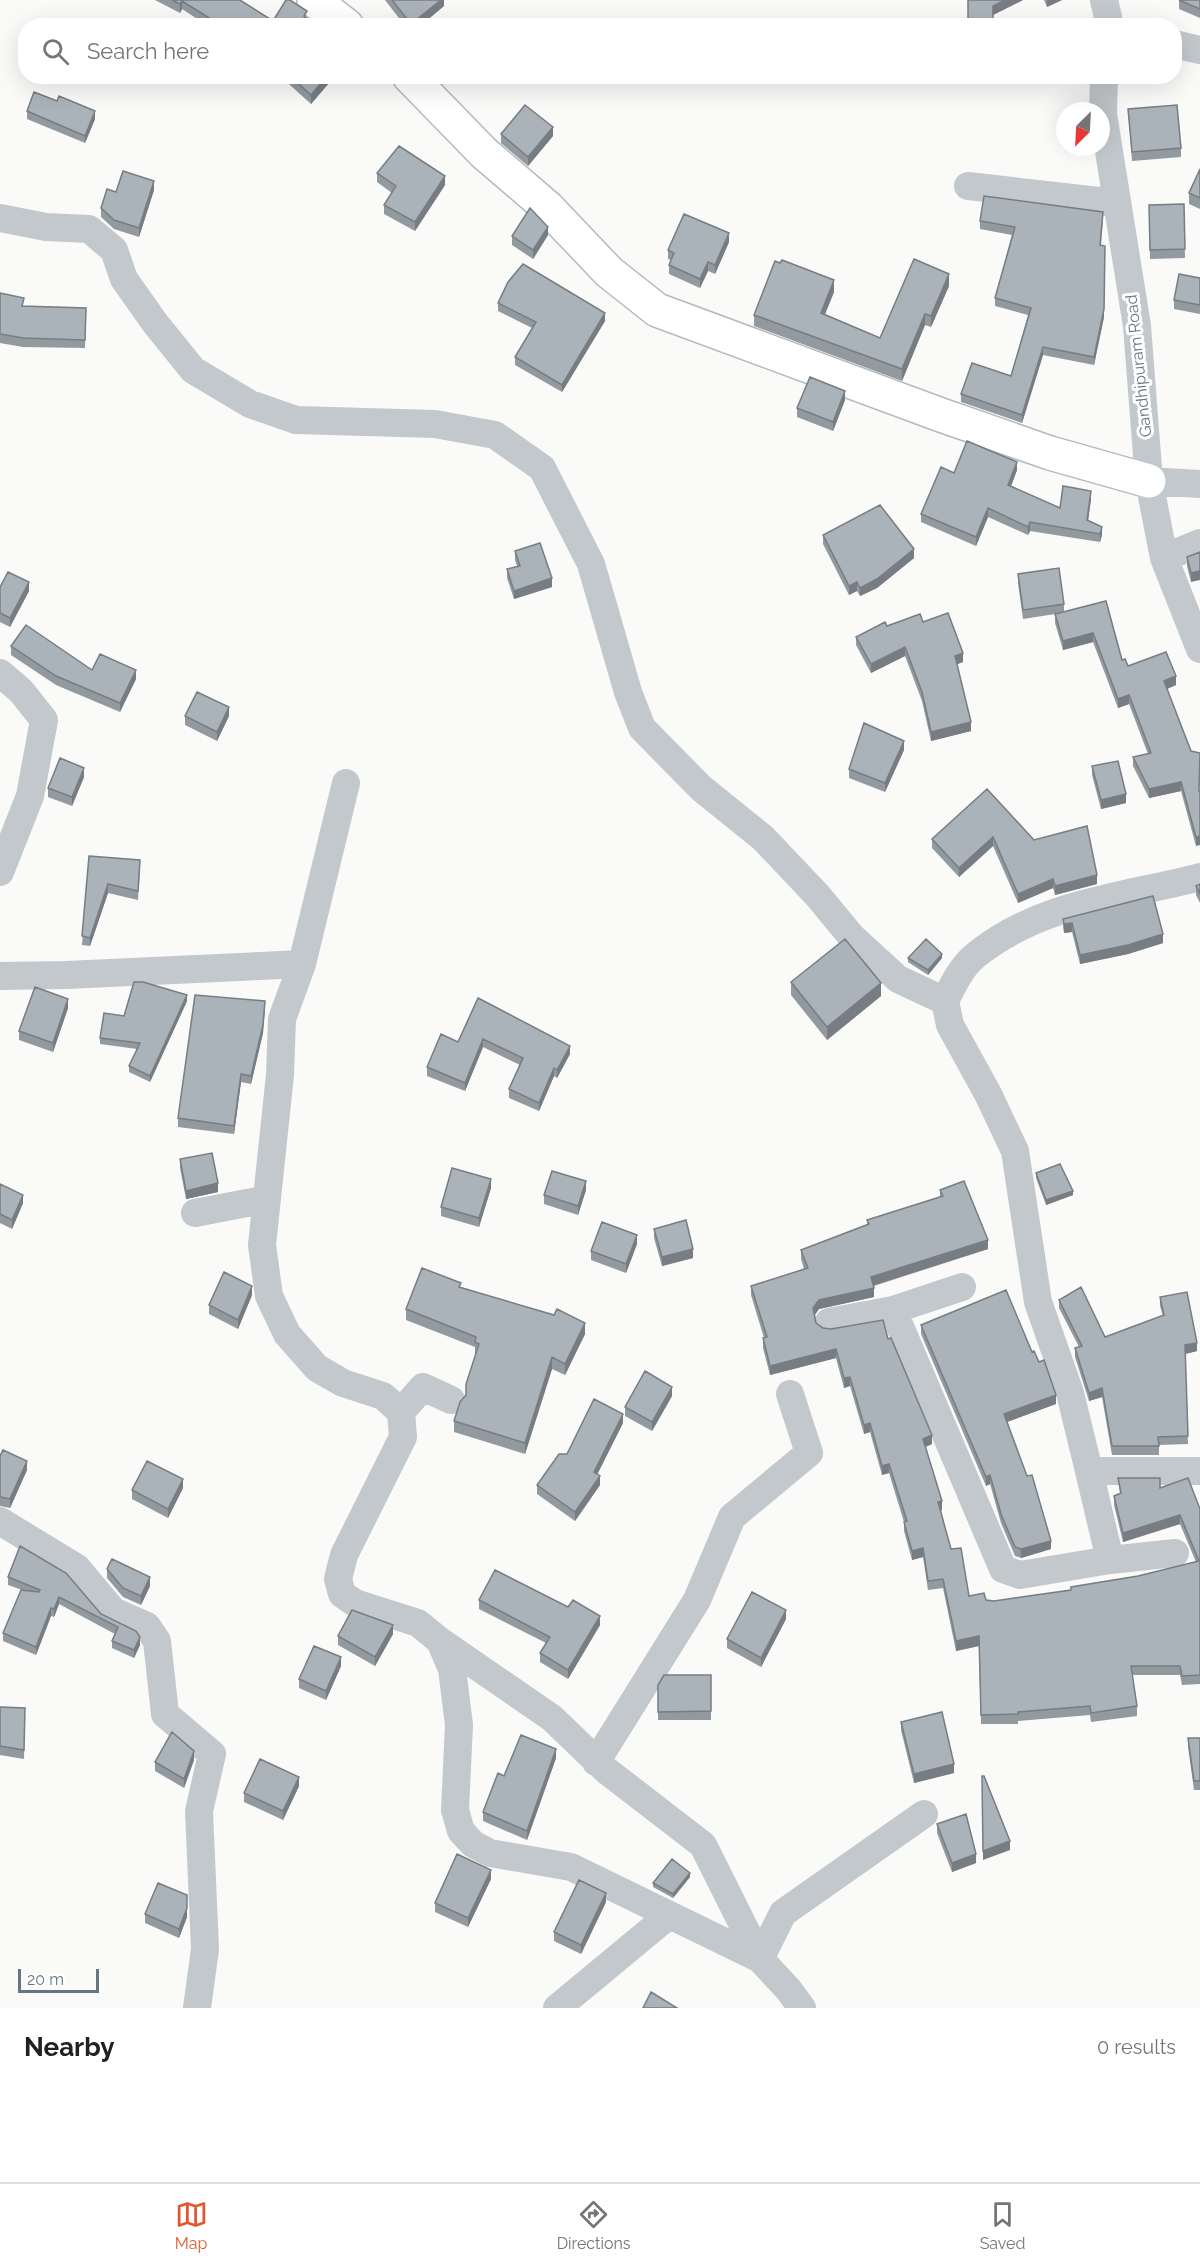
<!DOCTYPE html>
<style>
body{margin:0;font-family:Raleway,sans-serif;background:#f2f2f2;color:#202124}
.compass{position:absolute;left:1056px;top:102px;width:54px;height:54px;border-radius:50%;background:#fff;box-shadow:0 6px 24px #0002;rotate:204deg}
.scale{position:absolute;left:18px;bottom:15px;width:81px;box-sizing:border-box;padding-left:6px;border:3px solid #657683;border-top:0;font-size:16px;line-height:21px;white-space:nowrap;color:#657683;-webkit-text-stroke:4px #fff;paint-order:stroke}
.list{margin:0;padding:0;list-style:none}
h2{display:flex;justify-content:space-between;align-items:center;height:78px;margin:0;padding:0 24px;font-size:26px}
h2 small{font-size:20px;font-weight:400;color:#757577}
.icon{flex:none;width:33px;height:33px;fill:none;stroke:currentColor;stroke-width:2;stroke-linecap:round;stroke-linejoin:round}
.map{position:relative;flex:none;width:1200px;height:2008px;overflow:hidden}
.search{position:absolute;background:#fff;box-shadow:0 6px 24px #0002;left:18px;right:18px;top:18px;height:66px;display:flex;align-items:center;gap:15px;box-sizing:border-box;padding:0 21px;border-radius:24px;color:#757577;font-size:22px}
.sheet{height:174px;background:#fff}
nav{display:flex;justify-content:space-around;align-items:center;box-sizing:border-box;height:84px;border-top:2px solid #e0e0e0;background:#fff;font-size:16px;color:#757577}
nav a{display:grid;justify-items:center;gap:3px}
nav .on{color:#e4572e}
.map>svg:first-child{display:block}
</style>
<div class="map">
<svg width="1200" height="2008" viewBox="0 0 1200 2008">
<rect width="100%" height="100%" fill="#fafaf8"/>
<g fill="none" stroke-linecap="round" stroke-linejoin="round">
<!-- secondary casing -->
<g stroke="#b3babf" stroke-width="36">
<path id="secondary" d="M314 0 347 26
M409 76 484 153 547 207 609 272 657 310 941 415 1050 453 1149 481"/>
</g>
<!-- street -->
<path stroke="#c3c8cc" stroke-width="28" d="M1104 0 1110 26
M1174 44 1200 50
M1104 76 1103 114 1137 326 1149 481 1164 558 1200 649
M968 186 1117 203
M0 218 46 227 89 229 114 250 124 279 155 323 193 370 250 404 296 420 435 424 495 435 542 468 591 564 628 692 642 728 701 788 763 838 818 896 851 936 898 979 945 1001
M1149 481 1200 484
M1164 558 1200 543
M0 673 21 691 44 720 30 796 0 872
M1200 877C1123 897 1040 903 976 955 961 967 953 985 945 1001L950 1025 988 1094 1015 1151 1038 1302 1070 1393 1089 1471H1200
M302 964 346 783
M0 976 66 975 302 964 282 1019 280 1075 262 1245 269 1296 287 1334 317 1368 343 1383 383 1396 401 1412 403 1437 344 1555 338 1579 342 1594 355 1603 418 1623 440 1641 452 1669 459 1725 455 1810 461 1831 473 1844 490 1853 571 1867 760 1959 788 1989 802 2008
M195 1213 267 1199
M893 1310 1003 1569 1020 1575 1110 1560 1089 1471
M829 1322 893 1310 962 1287
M401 1412 423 1387 451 1400
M0 1521 77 1568 113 1611 147 1626 157 1641 165 1714 212 1754 199 1811 205 1949 197 2008
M1110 1560 1175 1553
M440 1641 552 1718 607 1771 703 1845 760 1959
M596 1762 697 1600 732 1517 809 1453 790 1394
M760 1959 783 1913 924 1814
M557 2008 668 1916"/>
<!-- secondary -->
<use href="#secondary" stroke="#fff" stroke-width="33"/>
</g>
<!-- wall -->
<path fill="#929a9f" d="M155 0H240L273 21 307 19 315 26H208L182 9 180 13Z
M385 0H444V6L420 26H405Z
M968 0H1023L993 15V26H968Z
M1044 0H1062L1047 7Z
M1179 0H1200V18L1179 9Z
M280 76H335L311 104Z
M57 101 95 119 85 143 27 119V111Z
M1128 109 1181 148V157L1132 161Z
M501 134 553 136 528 166 501 143Z
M1200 169V209L1189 204V193Z
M377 173 445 185 415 231 384 214V205L392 193 377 182Z
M154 190 139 237 114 229 101 217V208L116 192Z
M1184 204 1185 258 1150 259 1149 205Z
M1103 220 1101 245 1104 317 1094 365 1043 355 1022 423 961 402V394L1011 376 1028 315 995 306V298L1012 235 980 229V221Z
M548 235 533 259 512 245V236Z
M729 242 715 274 708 271 700 288 669 274V265L671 260 668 259V250Z
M1200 278V314L1174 309V300Z
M949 286 931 327 925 325 902 381 754 326V315L834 292 825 314 880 338Z
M0 293 24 306 86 308 85 348 23 347 0 343Z
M498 303 605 321 562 392 515 365V357L532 328 498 311Z
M845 400 833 431 797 417V408Z
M1017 470 1011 486 1060 508 1091 499 1088 521 1102 535 1100 542 1030 531 1028 535 988 517 976 546 921 522V514L954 473Z
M823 535 914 558 877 588 860 596 857 591 849 595 823 544Z
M515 551 552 587 514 599 507 578V569L517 566 515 560Z
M1200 552 1191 582 1187 566V557Z
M1018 574 1064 604V612L1106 601 1122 660 1128 666 1176 685 1167 689 1191 751 1200 753 1196 846 1181 791 1149 798 1133 766V757L1148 754 1129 704 1118 708 1093 642 1063 650 1055 623V614L1023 619 1018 583Z
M0 587 29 591 10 627 0 622Z
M923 622 963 662 957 664 971 731 931 741 922 701 905 656 871 673 856 645V637L887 626Z
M11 646 92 670 136 679 120 712 56 685 11 655Z
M185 716H229L217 741 185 725Z
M904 750 885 792 849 778V769Z
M1092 766 1126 803 1101 809 1092 775Z
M84 777 72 806 48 797V788Z
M987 789 1034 840 1097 884 1055 895 1053 888 1018 903 993 846 959 877 932 848V839Z
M89 856 140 869 138 900 108 893 90 946 82 945Z
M1200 884V903L1196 895V886Z
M1063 919 1163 943 1128 954 1080 964 1072 932 1064 933 1063 927Z
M908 958H942L928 975 908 962Z
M791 982 881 996 827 1040 791 995Z
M478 998 570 1054 557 1078 554 1076 539 1111 509 1098V1089L520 1065 483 1047 465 1091 427 1076V1067L458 1042Z
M187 1001 150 1082 129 1072V1066L137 1049 100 1044V1038L124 1016Z
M68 1008 53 1052 19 1040V1031Z
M265 1009 263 1033 251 1084 241 1082 234 1134 178 1127V1118Z
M180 1159 218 1192 186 1199 180 1168Z
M1036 1173 1073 1195 1046 1205 1036 1178Z
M0 1184 23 1203 12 1229 0 1223Z
M491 1188 479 1227 441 1216V1207Z
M586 1190 578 1215 544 1204V1195Z
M940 1190 988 1249 874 1286V1297L819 1309 815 1315 816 1323 823 1328 888 1339 932 1444 925 1447 942 1510 941 1511 951 1549 969 1596 986 1600 994 1601 1071 1591V1587L1138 1576 1196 1562 1180 1524 1123 1542 1114 1505V1496L1120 1494 1118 1478 1160 1488 1200 1509V1684L1182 1685 1180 1675H1132L1137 1706V1716L1091 1722 1090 1715 1018 1721V1724H981L979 1646 956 1651 943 1588 928 1590 923 1557 912 1560 904 1531V1522L889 1473 882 1475 870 1432 864 1434 850 1386 844 1388 836 1358 770 1375 763 1348V1338H764L751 1295V1286L804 1269 801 1259V1250L867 1225V1220L940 1197Z
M654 1229 693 1258 662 1266 654 1238Z
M637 1244 626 1273 591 1260V1251Z
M461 1287 585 1334 565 1375 552 1369 525 1454 454 1432V1421L466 1395 476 1354 475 1353V1347L406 1320V1309Z
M252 1295 238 1329 209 1314V1305Z
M1160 1297 1197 1351 1185 1354 1188 1444 1159 1445V1455H1112L1102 1397 1089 1401 1075 1357V1348L1079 1347 1059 1308V1300L1105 1337 1163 1316 1160 1306Z
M921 1325 1032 1352 1056 1404 1007 1422 1051 1549 1021 1558 1015 1556 1001 1523 990 1484 986 1486 921 1334Z
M672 1396 652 1431 625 1416V1407Z
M623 1423 597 1474 600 1485 575 1521 537 1494V1485L567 1454Z
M0 1456 27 1470 10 1508 0 1506Z
M183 1488 168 1518 132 1499V1490Z
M20 1546 101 1614 140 1645 134 1658 112 1648V1641L115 1634 59 1604 54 1617 51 1616 36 1655 3 1641V1633L22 1590 8 1585V1577Z
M107 1569 150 1586 141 1605 123 1597 107 1578Z
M479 1600 600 1625 568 1679 540 1662V1653L546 1643 479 1609Z
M786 1619 761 1667 727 1648V1639Z
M393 1634 375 1666 338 1645V1636Z
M341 1666 326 1700 299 1688V1679Z
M711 1675V1720H658V1685Z
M0 1707 25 1708 24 1759 0 1755Z
M901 1722 954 1773 914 1783 901 1730Z
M1188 1738H1200V1790H1194L1188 1747Z
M556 1758 527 1840 483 1821V1812L504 1776Z
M194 1760 184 1788 155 1771V1762Z
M299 1786 283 1820 244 1802V1793Z
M937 1824 976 1863 952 1872 937 1833Z
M690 1877 673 1898 653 1887V1883Z
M491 1879 468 1927 435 1912V1903Z
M606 1902 581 1954 554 1941V1932Z
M145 1914 187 1917 179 1938 145 1923Z"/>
<!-- shaded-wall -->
<path fill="#777d82" d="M441 0H444V6L420 26H411V24Z
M1005 0H1023L993 15V6Z
M1047 0H1062L1047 7Z
M182 1V9L180 13V4Z
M327 76H335L311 104V95Z
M95 111V119L85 143V136Z
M553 127V136L528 166V157Z
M445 176V185L415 231V222Z
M154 181V190L139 237V228Z
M548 227V235L533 259V250Z
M729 233V242L715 274V265Z
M1105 246 1104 317 1094 365V357Z
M708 262V271L700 288V279Z
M949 274V286L931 327V316Z
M834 280V292L821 324V313Z
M605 313V321L562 392V385Z
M925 314V325L902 381V369Z
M1043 347V355L1022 423V415Z
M845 391V400L833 431V422Z
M1017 462V470L1008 494V485Z
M1091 491V499L1087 528V520Z
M988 508V517L976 546V537Z
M1030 522V531L1028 535V527Z
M1102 527V535L1100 542V534Z
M914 549V558L877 588 860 596V588Z
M1200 571V580L1191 582V573Z
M552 578V587L514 599V591Z
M29 582V591L10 627V618Z
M857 582V591L849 595V586Z
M1093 633V642L1063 650V641Z
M905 647V656L871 673V664Z
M963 653V662L955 665V656Z
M136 670V679L120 712V703Z
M1176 676V685L1164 690V681Z
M1129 695V704L1118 708V699Z
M229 707V716L217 741V732Z
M971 722V731L931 741V732Z
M904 741V750L885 792V783Z
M84 768V777L72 806V797Z
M1181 782V791L1149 798V789Z
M1126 794V803L1101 809V800Z
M1200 836V845L1196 846V837Z
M993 837V846L959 877V868Z
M1097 875V884L1055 895V886Z
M1053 879V888L1018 903V894Z
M108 884V893L90 946V938Z
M1072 923V932L1064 933V924Z
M1163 934V943L1128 954 1080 964V955Z
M942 954V958L928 975V970Z
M881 983V996L827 1040V1027Z
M187 995V1001L150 1082V1076Z
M68 999V1008L53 1052V1043Z
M265 1001 263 1033 251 1084V1076Z
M483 1039V1047L465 1091V1083Z
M570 1046V1054L557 1078V1070Z
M554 1068V1076L539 1111V1103Z
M241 1074V1082L234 1134V1126Z
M491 1179V1188L479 1227V1218Z
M586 1181V1190L578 1215V1206Z
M218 1183V1192L186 1199V1191Z
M1073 1191V1195L1046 1205V1200Z
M23 1195V1203L12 1229V1220Z
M637 1235V1244L626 1273V1264Z
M988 1240V1249L871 1286V1277Z
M693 1249V1258L662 1266V1257Z
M252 1286V1295L238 1329V1320Z
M874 1288V1297L819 1309 813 1317V1308L819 1300Z
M585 1323V1334L565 1375V1364Z
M1197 1343V1351L1185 1354V1345Z
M836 1349V1358L770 1375V1366Z
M552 1357V1369L525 1454V1443Z
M850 1377V1386L844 1388V1378Z
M672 1387V1396L652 1431V1422Z
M1102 1388V1397L1089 1401V1393Z
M1056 1395V1404L1004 1423V1414Z
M623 1414V1423L594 1481V1472Z
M870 1423V1432L864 1434V1425Z
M932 1435V1444L923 1448V1439Z
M27 1461V1470L10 1508V1499Z
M889 1464V1473L882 1475V1466Z
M990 1475V1484L986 1486V1477Z
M600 1476V1485L575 1521V1512Z
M183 1479V1488L168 1518V1509Z
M942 1501V1510L938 1511V1502Z
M1180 1515V1524L1123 1542V1533Z
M1051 1541V1549L1021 1558V1549Z
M923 1548V1557L912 1560V1551Z
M150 1577V1586L141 1605V1596Z
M59 1597V1604L54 1617V1609Z
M51 1608V1616L36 1655V1647Z
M786 1610V1619L761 1667V1658Z
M600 1616V1625L568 1679V1670Z
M393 1625V1634L375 1666V1657Z
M979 1636V1646L956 1651V1641Z
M140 1637V1645L134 1658V1650Z
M341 1657V1666L326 1700V1691Z
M556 1749V1758L527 1840V1831Z
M194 1751V1760L184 1788V1779Z
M954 1764V1773L914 1783V1774Z
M299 1777V1786L283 1820V1811Z
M1010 1841V1850L983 1860V1851Z
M976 1854V1863L952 1872V1863Z
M491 1870V1879L468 1927V1918Z
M690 1873V1877L673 1898V1894Z
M606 1893V1902L581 1954V1945Z
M187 1908V1917L179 1938V1929Z"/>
<!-- building -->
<path fill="#aab3b9" stroke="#777d82" stroke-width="1.5" d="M172 0H240L273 21 286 0H290L307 11 304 16 315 26H222L182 1 180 4Z
M392 0H441L411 24Z
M968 0H1005L993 6V20H968Z
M1179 0H1200V9Z
M290 76H327L311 95Z
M34 92 57 101 59 96 95 111 85 136 27 111Z
M525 105 553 127 528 157 501 134Z
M1177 105 1181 148 1132 152 1128 109Z
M399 146 445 176 415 222 384 205 396 186 377 173Z
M1200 169V198L1189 193Z
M123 171 154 181 139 228 114 220 101 208 107 189 116 192Z
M984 196 1103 212 1100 245 1105 246 1104 309 1094 357 1043 347 1022 415 961 394 972 363 1011 376 1031 308 995 298 1015 227 980 221Z
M1184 204 1185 249 1150 250 1149 205Z
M530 208 548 227 533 250 512 236Z
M684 214 729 233 715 265 708 262 700 279 669 265 674 253 668 250Z
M914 259 949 274 931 316 925 314 902 369 754 315 775 261 780 263 782 260 834 280 821 313 880 338Z
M523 264 605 313 562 385 515 357 536 322 498 303 508 282Z
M1179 274 1200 278V305L1174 300Z
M0 293 24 298 22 306 86 308 85 340 23 338 0 334Z
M810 377 845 391 833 422 797 408Z
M967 441 1017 462 1008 485 1060 508 1063 486 1091 491 1087 520 1102 527 1100 534 1030 522 1028 527 988 508 976 537 921 514 941 467 954 473Z
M880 505 914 549 877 579 860 588 857 582 849 586 823 535Z
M540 543 552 578 514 591 507 569 520 566 515 551Z
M1200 552V571L1191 573 1187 557Z
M1059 568 1064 604 1023 610 1018 574Z
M8 572 29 582 10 618 0 613V587Z
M1106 601 1122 660 1125 659 1128 666 1166 652 1176 676 1164 681 1191 751 1200 753 1199 791H1200V836L1196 837 1181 782 1149 789 1133 757 1151 753 1129 695 1118 699 1093 633 1063 641 1055 614Z
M948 613 963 653 955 656 971 722 931 732 922 692 905 647 871 664 856 637 885 622 887 626 920 614 923 622Z
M26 625 92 670 100 654 136 670 120 703 56 676 11 646Z
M197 692 229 707 217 732 185 716Z
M864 723 904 741 885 783 849 769Z
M60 758 84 768 72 797 48 788Z
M1118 761 1126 794 1101 800 1092 766Z
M987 789 1034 840 1087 826 1097 875 1055 886 1053 879 1018 894 993 837 959 868 932 839Z
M89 856 140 860 138 891 108 884 90 938 82 936Z
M1200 884V894L1196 886Z
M1153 896 1163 934 1128 945 1080 955 1072 923 1064 924 1063 919Z
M845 939 881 983 827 1027 791 982Z
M926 939 942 954 928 970 908 958Z
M134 982H143L187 995 150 1076 129 1066 140 1043 100 1038 104 1013 124 1016Z
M35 987 68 999 53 1043 19 1031Z
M195 995 265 1001 263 1025 251 1076 241 1074 234 1126 178 1118Z
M478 998 570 1046 557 1070 554 1068 539 1103 509 1089 523 1058 483 1039 465 1083 427 1067 441 1034 458 1042Z
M212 1153 218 1183 186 1191 180 1159Z
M1060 1164 1073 1191 1046 1200 1036 1173Z
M452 1168 491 1179 479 1218 441 1207Z
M552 1171 586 1181 578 1206 544 1195Z
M964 1181 988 1240 871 1277 874 1288 819 1300 813 1308 816 1323 823 1328 831 1329 883 1320 888 1339 891 1338 932 1435 923 1439 942 1501 938 1502 951 1549 961 1548 969 1596 984 1593 986 1600 994 1601 1071 1590V1587L1138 1576 1199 1561 1180 1515 1123 1533 1114 1496 1121 1493 1118 1478H1160V1488L1188 1478 1200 1509V1675L1182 1676 1180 1666H1131L1137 1706 1091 1713 1090 1706 1018 1712V1714L981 1715 979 1636 956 1641 943 1579 928 1581 923 1548 912 1551 904 1522 907 1521 889 1464 882 1466 870 1423 864 1425 850 1377 844 1378 836 1349 770 1366 763 1338 767 1337 751 1286 808 1268 801 1250 869 1224 867 1220 943 1196 940 1190Z
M0 1184 23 1195 12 1220 0 1214Z
M686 1220 693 1249 662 1257 654 1229Z
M602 1222 637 1235 626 1264 591 1251Z
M422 1268 461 1283 459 1287 554 1315 557 1309 585 1323 565 1364 552 1357 525 1443 454 1421 460 1402 466 1395V1384L479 1344 475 1342 476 1337 406 1309Z
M224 1272 252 1286 238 1320 209 1305Z
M1081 1287 1105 1337 1164 1315 1160 1297 1187 1292 1197 1343 1185 1345 1188 1436 1158 1437 1159 1446H1112L1102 1388 1089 1393 1075 1348 1082 1346 1059 1300Z
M1006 1290 1032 1352 1034 1351 1039 1362 1044 1360 1056 1395 1004 1414 1027 1476 1032 1475 1051 1541 1021 1549 1015 1547 1001 1514 990 1475 986 1477 921 1325Z
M645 1371 672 1387 652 1422 625 1407Z
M594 1399 623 1414 594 1472 600 1476 575 1512 537 1485 559 1454H567Z
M3 1450 27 1461 10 1499 0 1497V1456Z
M147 1461 183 1479 168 1509 132 1490Z
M20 1546 66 1573 101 1614 136 1631 140 1637 134 1650 112 1641 118 1627 59 1597 54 1609 51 1608 36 1647 3 1633 21 1590 39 1592 40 1590 8 1577Z
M112 1559 150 1577 141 1596 123 1588 107 1569Z
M495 1570 568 1607 573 1600 600 1616 568 1670 540 1653 550 1637 479 1600Z
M752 1592 786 1610 761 1658 727 1639Z
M352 1610 393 1625 375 1657 338 1636Z
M314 1646 341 1657 326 1691 299 1679Z
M664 1675H711V1711L658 1712V1685Z
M0 1707 25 1708 24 1750 0 1746Z
M942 1712 954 1764 914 1774 901 1722Z
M172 1732 194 1751 184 1779 155 1762Z
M521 1735 556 1749 527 1831 483 1812 498 1773 504 1776Z
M1188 1738H1200V1781H1194Z
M260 1759 299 1777 283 1811 244 1793Z
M982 1776H984L1010 1841 983 1851Z
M966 1814 976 1854 952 1863 937 1824Z
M457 1854 491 1870 468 1918 435 1903Z
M672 1859 690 1873 673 1894 653 1883Z
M579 1880 606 1893 581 1945 554 1932Z
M158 1883 187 1895V1908L179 1929 145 1914Z
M651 1992 677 2008H643Z"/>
<g text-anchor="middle" stroke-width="6" stroke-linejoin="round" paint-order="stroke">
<!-- street labels -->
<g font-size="16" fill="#657683" stroke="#fff">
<text transform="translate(1138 366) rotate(-96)" y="6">Gandhipuram Road</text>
</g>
</g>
</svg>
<svg class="compass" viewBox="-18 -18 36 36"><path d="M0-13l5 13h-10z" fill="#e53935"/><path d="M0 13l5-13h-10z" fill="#757577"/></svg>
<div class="scale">20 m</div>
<div class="search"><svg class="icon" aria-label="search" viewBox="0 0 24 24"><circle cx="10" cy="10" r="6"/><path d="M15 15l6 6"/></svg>Search here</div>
</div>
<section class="sheet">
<h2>Nearby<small>0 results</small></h2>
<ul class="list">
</ul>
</section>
<nav>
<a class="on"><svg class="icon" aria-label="map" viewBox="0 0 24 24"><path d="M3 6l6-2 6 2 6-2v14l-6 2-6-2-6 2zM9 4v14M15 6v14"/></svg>Map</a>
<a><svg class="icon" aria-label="directions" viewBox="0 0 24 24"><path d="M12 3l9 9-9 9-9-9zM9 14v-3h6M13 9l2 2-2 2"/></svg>Directions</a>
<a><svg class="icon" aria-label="saved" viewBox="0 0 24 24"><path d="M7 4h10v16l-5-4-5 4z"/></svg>Saved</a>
</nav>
